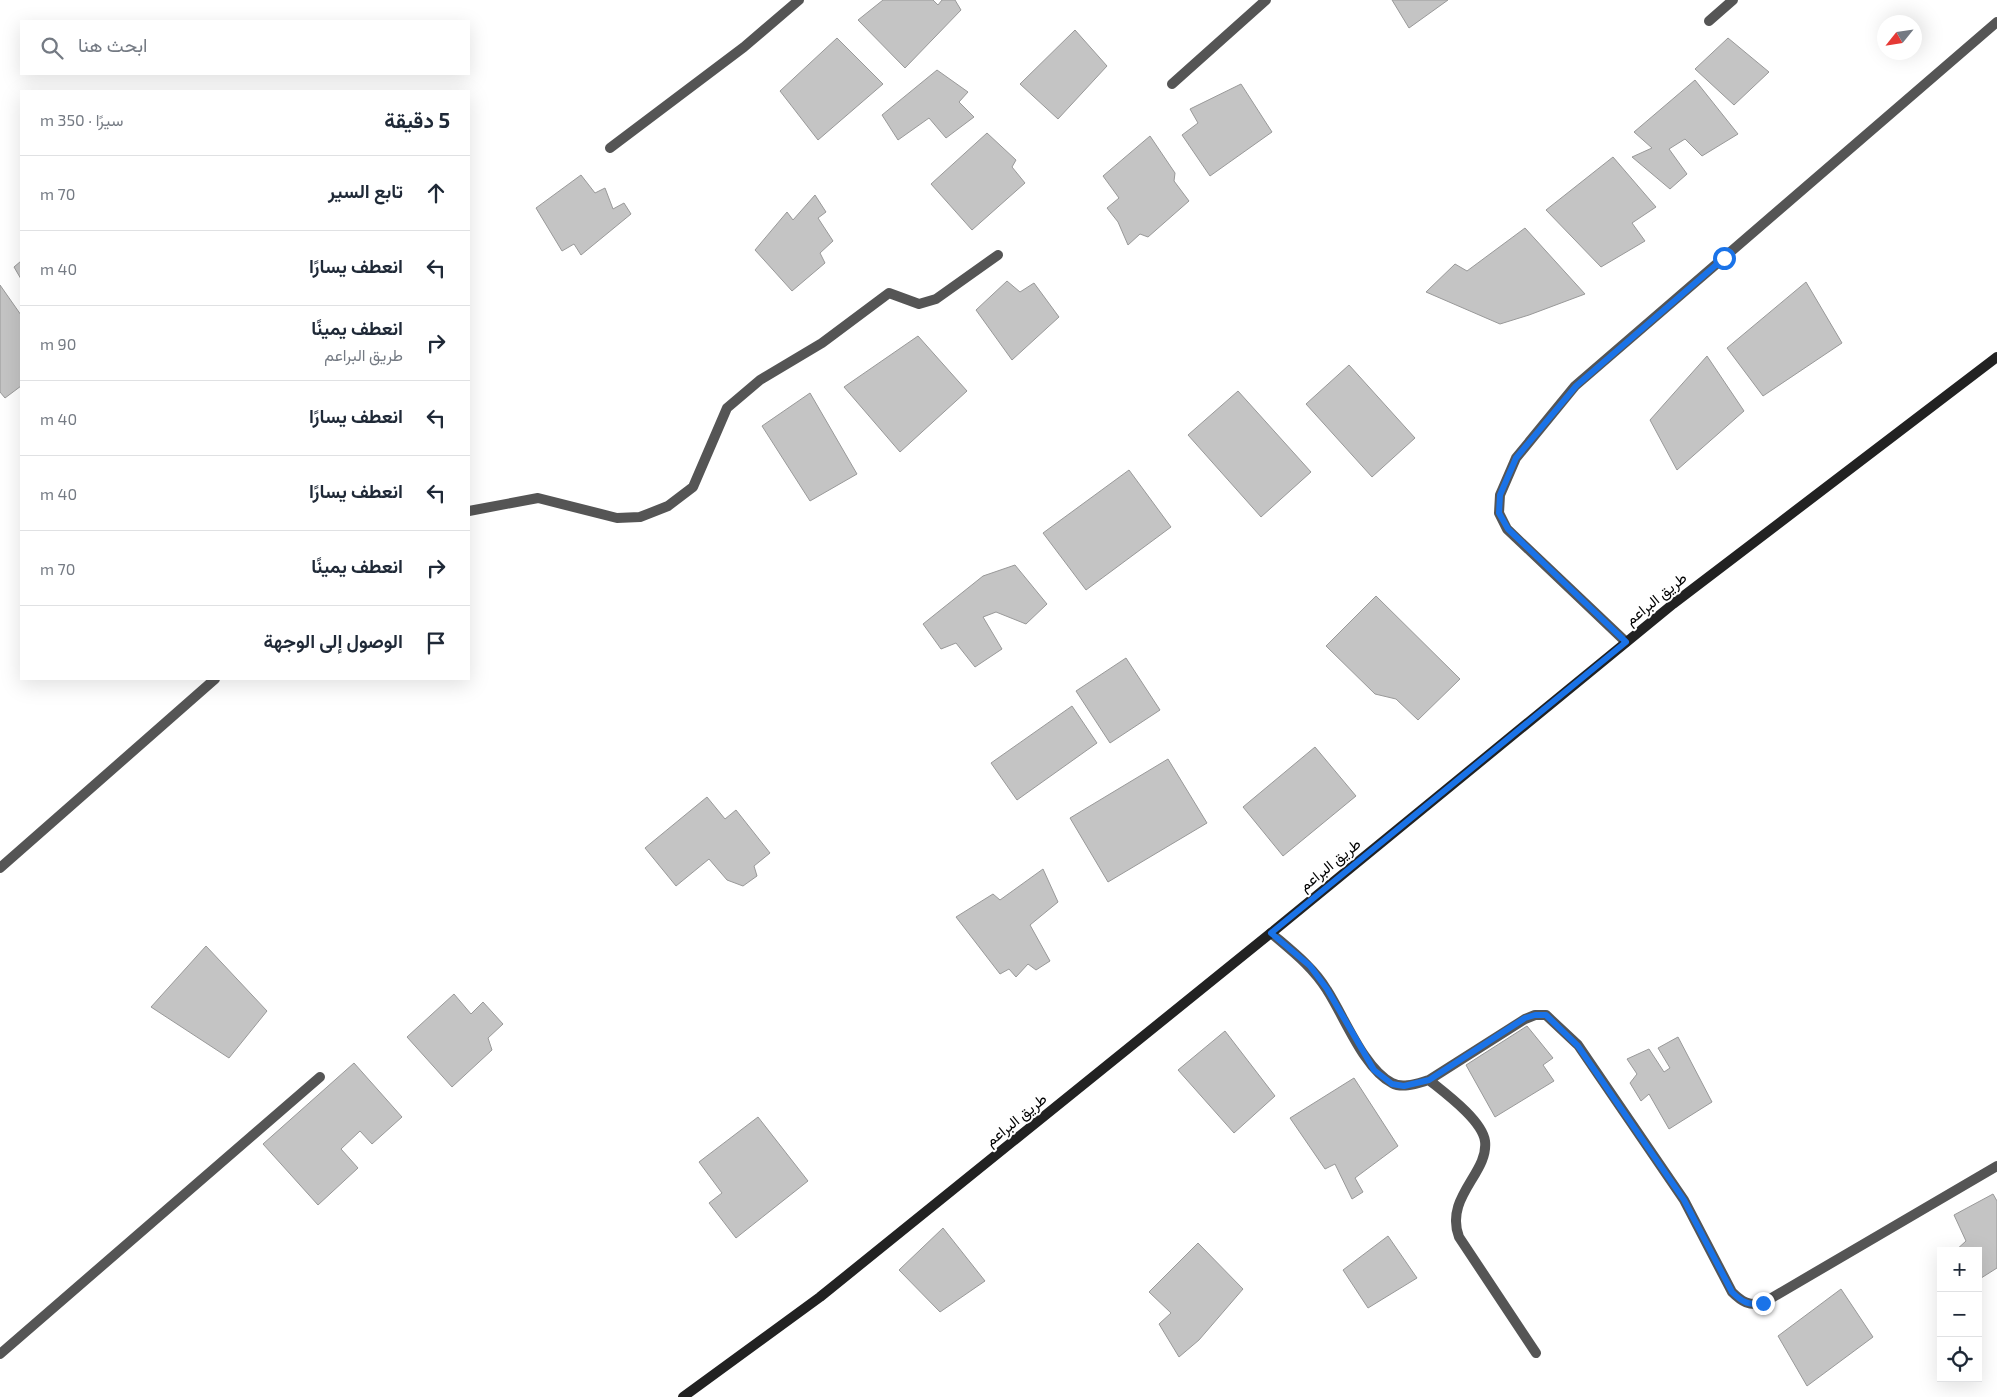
<!DOCTYPE html>
<html lang="ar">
<meta charset="utf-8">
<style>
body{margin:0;font-family:"Exo 2",Vazirmatn,sans-serif;background:#f6f6f7;color:#1f2937;direction:rtl}
.controls{position:absolute;right:15px;bottom:15px;display:grid;overflow:hidden;border-radius:0px;box-shadow:0 5px 20px #0002}
.controls button{width:45px;height:45px;display:grid;place-items:center;padding:0;border:0;border-bottom:1px solid #e0e1e3;background:#fff;color:#1f2937;font:25px sans-serif}
.compass{position:absolute;left:1877px;top:15px;width:45px;height:45px;border-radius:50%;background:#fff;box-shadow:0 5px 20px #0002;rotate:240deg}
.stop{position:absolute;width:15px;height:15px;margin:-11px;border:4px solid #1a73e8;border-radius:50%;background:#fff}
.stop.end{background:#1a73e8;border-color:#fff;box-shadow:0 1px 5px #0008}
.list{margin:0;padding:0;list-style:none}
h2{display:flex;justify-content:space-between;align-items:center;height:65px;margin:0;padding:0 20px;font-size:21px}
h2 small{font-size:16px;font-weight:400;color:#747a83}
.list li{display:grid;grid-template-columns:32px 1fr auto;gap:15px;align-items:center;box-sizing:border-box;height:75px;padding:0 20px;border-top:1px solid #e0e1e3}
.list b{display:block;font-size:19px;white-space:nowrap}
.list p{margin:0;font-size:16px;white-space:nowrap;color:#747a83}
.list em{font-size:16px;font-style:normal;color:#747a83}
.icon{flex:none;width:28px;height:28px;fill:none;stroke:currentColor;stroke-width:2;stroke-linecap:round;stroke-linejoin:round}
.map{position:relative;flex:none;width:1997px;height:1397px;overflow:hidden;direction:ltr}
.search{position:absolute;background:#fff;box-shadow:0 5px 20px #0002;left:20px;top:20px;width:450px;height:55px;display:flex;align-items:center;gap:12px;box-sizing:border-box;padding:0 18px;border-radius:0px;color:#747a83;font-size:19px}
.panel{position:absolute;background:#fff;box-shadow:0 5px 20px #0002;left:20px;top:90px;width:450px;height:590px;border-radius:0px;direction:rtl}
.map>svg:first-child{display:block}
</style>
<div class="map">
<svg width="1997" height="1397" viewBox="0 0 1997 1397">
<rect width="100%" height="100%" fill="#fff"/>
<!-- building -->
<path fill="#c4c4c4" stroke="#999" d="M883 0H933L938 5 942 0H955L961 10 905 68 858 20Z
M1392 0H1448L1409 28Z
M1075 30 1107 66 1058 119 1020 84Z
M837 38 883 84 818 140 780 91Z
M1728 38 1769 72 1734 105 1695 69Z
M937 70 968 92 959 102 974 117 946 138 929 118 898 140 882 115Z
M1695 80 1738 134 1702 156 1685 139 1669 149 1687 174 1670 189 1632 157 1652 148 1634 132Z
M1241 84 1272 132 1210 176 1182 135 1198 123 1190 109Z
M987 133 1016 160 1012 167 1025 183 972 230 931 184Z
M1150 136 1175 173 1174 181 1189 201 1148 237 1140 234 1128 245 1118 222 1107 208 1119 198 1103 176Z
M1613 157 1656 207 1632 223 1645 241 1601 267 1546 210Z
M581 175 595 193 605 188 613 209 624 203 631 214 581 255 574 244 562 251 536 208Z
M815 195 826 212 818 218 833 241 820 253 825 263 792 291 755 250 787 212 793 220Z
M1525 228 1585 294 1529 315 1500 324 1426 292 1455 264 1467 271Z
M21 261V279L14 267Z
M1007 281 1020 292 1034 283 1059 317 1012 360 976 310Z
M1806 282 1842 343 1763 396 1727 348Z
M0 285 21 315V386L5 398 0 392Z
M918 336 967 391 900 452 844 387Z
M1707 356 1744 411 1677 470 1650 420Z
M1349 365 1415 438 1372 477 1306 404Z
M1238 391 1311 472 1261 517 1188 435Z
M810 393 857 474 810 501 762 426Z
M1129 470 1171 527 1086 590 1043 533Z
M1015 565 1047 604 1026 624 996 612 983 617 1002 649 975 667 956 643 941 649 923 624 983 576Z
M1376 596 1460 679 1418 720 1396 699 1375 694 1326 646Z
M1126 658 1160 710 1110 743 1076 691Z
M1072 706 1097 743 1017 800 991 763Z
M1315 747 1356 796 1283 856 1243 807Z
M1168 759 1207 823 1108 882 1070 818Z
M707 797 725 819 736 810 770 853 754 866 757 876 743 886 727 880 709 859 676 886 645 848Z
M1043 869 1058 902 1030 925 1050 961 1036 970 1028 964 1016 977 1009 969 1000 974 956 917 993 894 1000 900Z
M206 946 267 1011 229 1058 151 1007Z
M454 994 471 1014 483 1002 503 1024 488 1038 492 1050 452 1087 407 1037Z
M1527 1026 1553 1058 1543 1065 1554 1081 1495 1117 1466 1065Z
M1225 1031 1275 1096 1234 1133 1178 1070Z
M1678 1037 1712 1102 1669 1129 1649 1094 1641 1101 1630 1083 1637 1074 1627 1059 1649 1049 1664 1072 1670 1068 1658 1048Z
M354 1063 402 1117 372 1144 360 1131 341 1149 358 1168 318 1205 263 1144Z
M1354 1078 1398 1146 1355 1178 1363 1192 1352 1199 1335 1164 1325 1169 1290 1118Z
M758 1117 808 1181 736 1238 709 1203 722 1193 699 1162Z
M1993 1194 1997 1201V1268L1978 1280V1251H1955L1966 1241 1954 1215Z
M943 1228 985 1281 940 1312 899 1270Z
M1388 1236 1417 1278 1368 1308 1343 1270Z
M1198 1243 1243 1289 1199 1340 1179 1357 1159 1324 1171 1313 1149 1292Z
M1841 1289 1873 1337 1807 1386 1778 1336Z"/>
<g fill="none" stroke-linecap="round" stroke-linejoin="round">
<!-- street -->
<path stroke="#555" stroke-width="10" d="M1709 21 1733 0
M1172 84 1266 0
M610 148 744 47 799 0
M469 511 538 498 617 518 640 517 668 506 693 487 727 408 760 380 822 343 889 293 919 304 936 299 998 255
M1626 642 1507 529 1499 513 1500 495 1516 458 1575 386 1997 22
M0 868 215 679
M1271 933C1292 951 1313 967 1327 990 1344 1016 1364 1069 1392 1083 1403 1089 1418 1083 1429 1080 1445 1093 1482 1120 1485 1141 1489 1173 1444 1197 1459 1237L1536 1353
M1429 1080 1525 1019 1535 1015H1546L1578 1045 1684 1200 1732 1292C1742 1302 1749 1306 1763 1303L1997 1166
M0 1354 320 1077"/>
<!-- secondary -->
<path stroke="#222" stroke-width="10" d="M683 1397 820 1297 1271 933 1673 604 1997 357"/>
</g>
<g fill="none" stroke-linecap="round" stroke-linejoin="round">
<!-- route -->
<path stroke="#1a73e8" stroke-width="6" d="M1724 258 1576 386 1516 458 1500 495 1499 513 1508 529 1626 642 1271 933 1310 966 1327 989 1374 1070 1392 1084 1404 1086 1429 1080 1525 1018 1535 1015H1546L1578 1046 1684 1200 1732 1292C1742 1302 1749 1306 1763 1303"/>
</g>
<g text-anchor="middle" stroke-width="4" stroke-linejoin="round" paint-order="stroke">
<!-- street labels -->
<g font-size="15" fill="#000" stroke="#fff">
<text transform="translate(1656 599) rotate(-39)" y="5">طريق البراعم</text>
<text transform="translate(1330 865) rotate(-39)" y="5">طريق البراعم</text>
<text transform="translate(1016 1120) rotate(-39)" y="5">طريق البراعم</text>
</g>
</g>
</svg>
<div class="controls">
<button>+</button>
<button>−</button>
<button><svg class="icon" aria-label="locate" viewBox="0 0 24 24"><circle cx="12" cy="12" r="6"/><path d="M12 2v4M12 18v4M2 12h4M18 12h4"/></svg></button>
</div>
<svg class="compass" viewBox="-18 -18 36 36"><path d="M0-13l5 13h-10z" fill="#e53935"/><path d="M0 13l5-13h-10z" fill="#747a83"/></svg>
<div class="stop" style="left:1724px;top:258px"></div>
<div class="stop end" style="left:1763px;top:1303px"></div>
<div class="search"><svg class="icon" aria-label="search" viewBox="0 0 24 24"><circle cx="10" cy="10" r="6"/><path d="M15 15l6 6"/></svg>ابحث هنا</div>
<section class="panel">
<h2>5 دقيقة<small>سيرًا · 350 m</small></h2>
<ul class="list">
<li><svg class="icon" aria-label="ahead" viewBox="0 0 24 24"><path d="M12 20V5M6 11l6-6 6 6"/></svg><div><b>تابع السير</b></div><em>70 m</em></li>
<li><svg class="icon" aria-label="left" viewBox="0 0 24 24"><path d="M17 20v-9H6M10 6l-5 5 5 5"/></svg><div><b>انعطف يسارًا</b></div><em>40 m</em></li>
<li><svg class="icon" aria-label="right" viewBox="0 0 24 24"><path d="M7 20v-9h11M14 6l5 5-5 5"/></svg><div><b>انعطف يمينًا</b><p>طريق البراعم</p></div><em>90 m</em></li>
<li><svg class="icon" aria-label="left" viewBox="0 0 24 24"><path d="M17 20v-9H6M10 6l-5 5 5 5"/></svg><div><b>انعطف يسارًا</b></div><em>40 m</em></li>
<li><svg class="icon" aria-label="left" viewBox="0 0 24 24"><path d="M17 20v-9H6M10 6l-5 5 5 5"/></svg><div><b>انعطف يسارًا</b></div><em>40 m</em></li>
<li><svg class="icon" aria-label="right" viewBox="0 0 24 24"><path d="M7 20v-9h11M14 6l5 5-5 5"/></svg><div><b>انعطف يمينًا</b></div><em>70 m</em></li>
<li><svg class="icon" aria-label="arrive" viewBox="0 0 24 24"><path d="M6 21V4h12l-3 4 3 4H6"/></svg><div><b>الوصول إلى الوجهة</b></div></li>
</ul>
</section>
</div>
